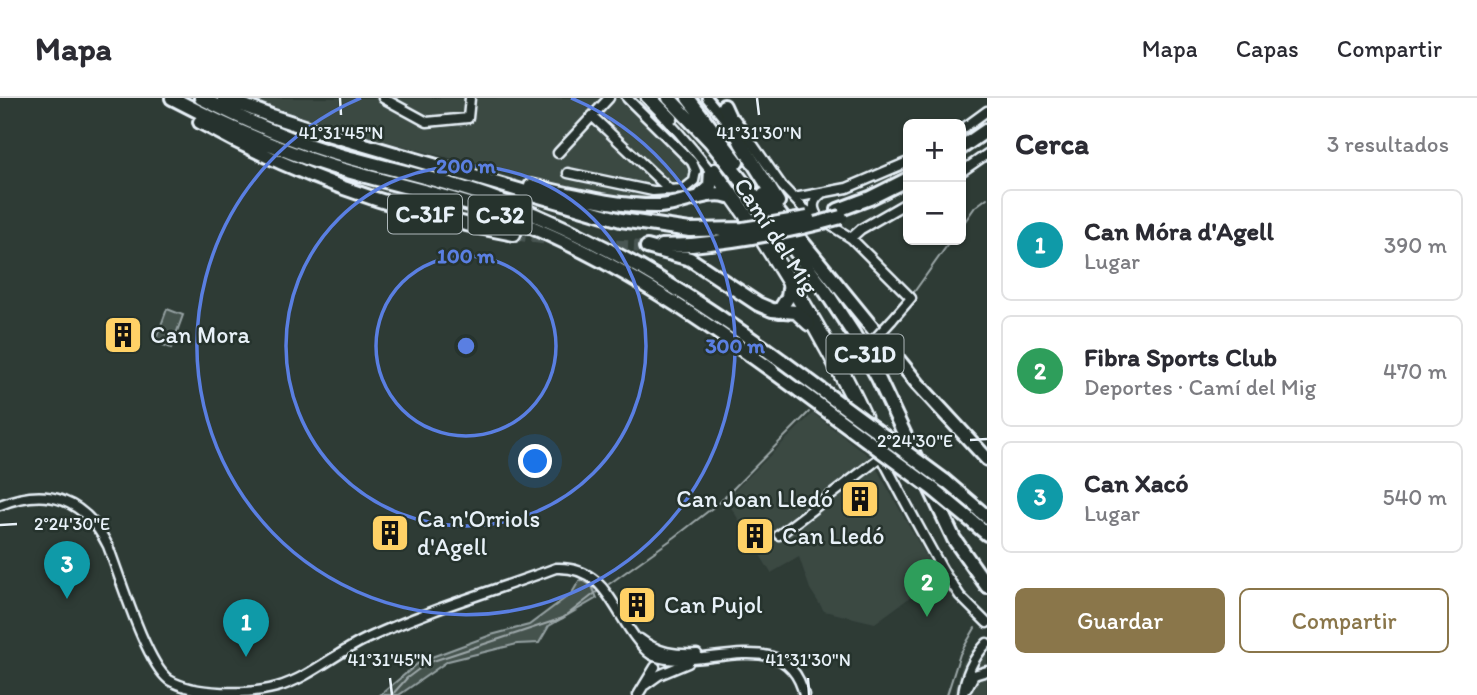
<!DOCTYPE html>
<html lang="es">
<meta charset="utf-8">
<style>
body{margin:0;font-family:Itim,sans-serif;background:#f7f7f7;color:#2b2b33}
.controls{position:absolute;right:21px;top:21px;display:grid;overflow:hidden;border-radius:10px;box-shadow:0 2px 5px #0004}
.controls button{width:63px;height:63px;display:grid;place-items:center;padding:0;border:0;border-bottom:2px solid #e1e1e2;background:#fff;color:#2b2b33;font:35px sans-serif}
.you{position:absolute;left:536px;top:364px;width:24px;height:24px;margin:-18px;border:5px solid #fff;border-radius:50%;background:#1a73e8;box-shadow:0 0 0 10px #1a73e833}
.badge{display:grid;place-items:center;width:46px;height:46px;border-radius:50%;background:#8a764a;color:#fff;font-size:23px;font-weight:700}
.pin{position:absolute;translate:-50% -58px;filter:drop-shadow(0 2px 4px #0008)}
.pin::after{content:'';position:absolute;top:37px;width:24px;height:21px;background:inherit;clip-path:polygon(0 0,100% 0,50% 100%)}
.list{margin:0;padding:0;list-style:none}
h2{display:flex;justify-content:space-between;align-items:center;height:91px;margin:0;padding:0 28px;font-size:30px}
h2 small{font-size:23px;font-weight:400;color:#7c7c81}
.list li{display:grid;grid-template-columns:46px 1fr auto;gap:21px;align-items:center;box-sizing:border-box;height:112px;margin:0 14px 14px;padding:0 14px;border:2px solid #e1e1e2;border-radius:10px}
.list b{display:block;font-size:26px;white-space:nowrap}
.list p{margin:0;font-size:23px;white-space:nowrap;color:#7c7c81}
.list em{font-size:23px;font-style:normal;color:#7c7c81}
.actions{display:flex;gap:14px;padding:21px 28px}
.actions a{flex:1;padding:16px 0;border:2px solid #8a764a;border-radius:10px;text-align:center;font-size:24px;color:#8a764a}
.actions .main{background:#8a764a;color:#fff}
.map{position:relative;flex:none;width:987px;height:597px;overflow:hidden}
header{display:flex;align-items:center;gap:42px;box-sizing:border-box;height:98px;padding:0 35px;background:#fff;border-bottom:2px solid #e1e1e2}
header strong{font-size:33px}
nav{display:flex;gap:38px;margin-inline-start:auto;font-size:24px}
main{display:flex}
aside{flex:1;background:#fff}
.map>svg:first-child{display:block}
</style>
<header>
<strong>Mapa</strong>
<nav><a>Mapa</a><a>Capas</a><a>Compartir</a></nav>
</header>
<main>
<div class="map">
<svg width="987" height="597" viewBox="0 0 987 597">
<rect width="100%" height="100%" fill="#2e3b35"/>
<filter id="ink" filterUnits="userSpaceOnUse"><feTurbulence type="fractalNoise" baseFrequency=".0143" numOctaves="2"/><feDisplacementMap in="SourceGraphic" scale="14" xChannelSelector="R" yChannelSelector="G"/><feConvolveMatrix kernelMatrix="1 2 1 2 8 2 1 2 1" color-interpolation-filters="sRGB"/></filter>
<g filter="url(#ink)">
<!-- built -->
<path fill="#3b4843" d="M243 0H638L691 56 705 73 707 83 697 96 678 101 636 102 511 76 361 37Z
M813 315 870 359 938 479 875 525 824 513 810 491 799 459 771 475 726 401Z
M979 549 987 558V597H954L962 566 972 551Z"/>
<!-- green -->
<path fill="#45524e" stroke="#96a2a3" stroke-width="2" d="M167 211 183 217 171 250 155 244Z
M582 482 592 488 597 500 549 528 539 545 517 546 448 563 399 597H380L421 563 491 537 529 527 572 495 579 483Z"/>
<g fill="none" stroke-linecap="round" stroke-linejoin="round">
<!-- stream -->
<path stroke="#9da8a9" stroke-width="2" d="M961 129 975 109 987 100
M912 197 951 142
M609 486 675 439 720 404 809 314
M392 597 407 580 427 565 563 520 598 493
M947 597 960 556 975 530"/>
<!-- highway-tunnel -->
<path stroke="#4a5652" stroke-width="12" stroke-dasharray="12 6" stroke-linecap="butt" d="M514 136 555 142
M598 147 647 149"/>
<!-- minor casing -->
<g stroke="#e8f1f8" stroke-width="13">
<path id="minor" d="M383 0 427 24 468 20 470 0
M646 0C780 133 852 314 945 476L960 498 987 525
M653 0 673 20
M707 0 731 29
M592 18 670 92
M735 21 782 88 803 110 851 140 911 200 892 222
M961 32 987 13
M558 55 609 0
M715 70C770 144 828 234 867 318
M961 74 987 56
M568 75 653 93 684 91 694 83 696 73 692 64 627 0
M794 100 847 90 908 64
M818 119C812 110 812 103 821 96
M851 140 861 131 908 104
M0 407C47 388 85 401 108 448 120 479 146 565 169 582 194 597 248 597 277 589 309 580 336 555 366 541 427 512 493 493 556 470 605 468 612 511 638 543 643 549 646 555 654 558 701 575 787 523 804 597
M779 437 881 359
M640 541C658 555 675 557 697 556
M645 587 659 577 688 565
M967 590 974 577 987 573
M638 597 655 569
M963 597C965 577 973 560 987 545"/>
</g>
<!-- highway casing -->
<g stroke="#e8f1f8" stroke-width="18">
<path id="highway" d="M172 0C222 26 273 50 327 67 379 83 433 94 485 111 603 152 701 220 800 293
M201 0C244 22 287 41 333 55 384 70 437 80 487 98 596 137 689 195 782 263
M224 0 271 18 317 33 621 122 690 132
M669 0 710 43 757 102 826 194 853 235 878 280 954 441 987 488
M688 0 737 64
M724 8 741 45 778 104
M200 24C299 79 403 116 514 136
M961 50 987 32
M531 88C573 97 618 109 660 108 682 107 710 91 728 98
M701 97 710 88 711 73
M764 97 918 286 987 361
M838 112 870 100 908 81
M661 148 692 147
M647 149 690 161 758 206 772 212 796 214 809 226
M779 213 788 199 789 191
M945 383 987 419
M968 420 987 436"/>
</g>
<!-- minor -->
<use href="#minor" stroke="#26332d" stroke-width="8"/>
<!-- highway -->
<use href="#highway" stroke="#26332d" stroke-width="12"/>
<!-- minor-bridge casing -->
<g stroke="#e8f1f8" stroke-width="13" stroke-linecap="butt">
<path id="minor-bridge" d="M849 269 892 222"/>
</g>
<!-- highway-bridge casing -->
<g stroke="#e8f1f8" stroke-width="18" stroke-linecap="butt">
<path id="highway-bridge" d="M690 132 743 131 808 120
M692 147C744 142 792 133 841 119
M782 263 945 383
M800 293 933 391 968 420"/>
</g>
<!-- minor-bridge -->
<use href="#minor-bridge" stroke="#26332d" stroke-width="8"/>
<!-- highway-bridge -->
<use href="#highway-bridge" stroke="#26332d" stroke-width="12"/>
</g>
</g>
<!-- ticks -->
<path fill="none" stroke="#e8f1f8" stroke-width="2.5" d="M340 0 341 17M757 0 759 17M970 342 987 341M0 427 17 426M390 580 392 597M808 580 809 597"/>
<!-- distance rings -->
<g fill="none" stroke="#5a7fe2" stroke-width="3.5">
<circle cx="466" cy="248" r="90"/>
<circle cx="466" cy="248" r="180"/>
<path d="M571 0A269 269 0 1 1 361 0"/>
</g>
<!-- icons -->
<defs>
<g id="building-square" transform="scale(2.0125)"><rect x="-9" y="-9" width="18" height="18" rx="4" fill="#ffd166" stroke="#26332d"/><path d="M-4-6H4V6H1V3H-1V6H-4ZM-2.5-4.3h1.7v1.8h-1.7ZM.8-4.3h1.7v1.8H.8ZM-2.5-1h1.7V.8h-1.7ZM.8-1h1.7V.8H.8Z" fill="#111"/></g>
</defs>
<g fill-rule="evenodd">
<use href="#building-square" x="123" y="237"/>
<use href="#building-square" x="860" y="401"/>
<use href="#building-square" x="390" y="435"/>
<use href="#building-square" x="755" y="438"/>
<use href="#building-square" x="637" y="507"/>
</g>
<g text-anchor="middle" stroke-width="5" stroke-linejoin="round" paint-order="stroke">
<!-- shield labels -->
<g fill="#26332d" stroke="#aeb8bb" stroke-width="2">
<rect x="388" y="96.5" width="74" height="39" rx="5"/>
<rect x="468.5" y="97.5" width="63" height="39" rx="5"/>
<rect x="826.5" y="236.5" width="77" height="39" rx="5"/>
</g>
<g font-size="23" font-weight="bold" fill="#e8f1f8">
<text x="425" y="124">C-31F</text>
<text x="500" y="125">C-32</text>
<text x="865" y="264">C-31D</text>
</g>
<!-- street labels -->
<g font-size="24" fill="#e8f1f8" stroke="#26332d">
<text transform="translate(776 138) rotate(57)" y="8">Camí del Mig</text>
</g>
<!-- poi labels -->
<g font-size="24" fill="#e8f1f8" stroke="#26332d" text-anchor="start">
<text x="150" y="245">Can Mora</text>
<text x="833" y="409" text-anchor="end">Can Joan Lledó</text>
<text x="417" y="429">Ca n'Orriols<tspan x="417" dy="28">d'Agell</tspan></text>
<text x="782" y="446">Can Lledó</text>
<text x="664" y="515">Can Pujol</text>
</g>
</g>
<g font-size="18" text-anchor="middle" fill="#e8f1f8" stroke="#26332d" stroke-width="5" stroke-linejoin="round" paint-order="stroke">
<text x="341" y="41">41°31'45"N</text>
<text x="759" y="41">41°31'30"N</text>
<text x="915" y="349">2°24'30"E</text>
<text x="72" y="432">2°24'30"E</text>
<text x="390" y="568">41°31'45"N</text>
<text x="808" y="568">41°31'30"N</text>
</g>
<circle cx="466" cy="248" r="10" fill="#5a7fe2" stroke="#26332d" stroke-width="3.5"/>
<g font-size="21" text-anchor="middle" font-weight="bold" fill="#5a7fe2" stroke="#26332d" stroke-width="5" stroke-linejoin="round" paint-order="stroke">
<text x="466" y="75">200 m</text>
<text x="466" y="165">100 m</text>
<text x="735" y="255">300 m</text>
</g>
</svg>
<div class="controls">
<button>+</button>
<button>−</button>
</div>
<div class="you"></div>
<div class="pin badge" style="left:246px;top:559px;background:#0f9aa8">1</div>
<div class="pin badge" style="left:927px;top:519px;background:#2e9e5b">2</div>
<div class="pin badge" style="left:67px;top:501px;background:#0f9aa8">3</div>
</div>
<aside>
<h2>Cerca<small>3 resultados</small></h2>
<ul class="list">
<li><span class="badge" style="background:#0f9aa8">1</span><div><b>Can Móra d'Agell</b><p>Lugar</p></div><em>390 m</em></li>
<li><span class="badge" style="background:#2e9e5b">2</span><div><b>Fibra Sports Club</b><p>Deportes · Camí del Mig</p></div><em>470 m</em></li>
<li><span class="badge" style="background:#0f9aa8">3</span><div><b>Can Xacó</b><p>Lugar</p></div><em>540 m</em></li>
</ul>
<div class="actions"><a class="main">Guardar</a><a>Compartir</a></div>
</aside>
</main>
